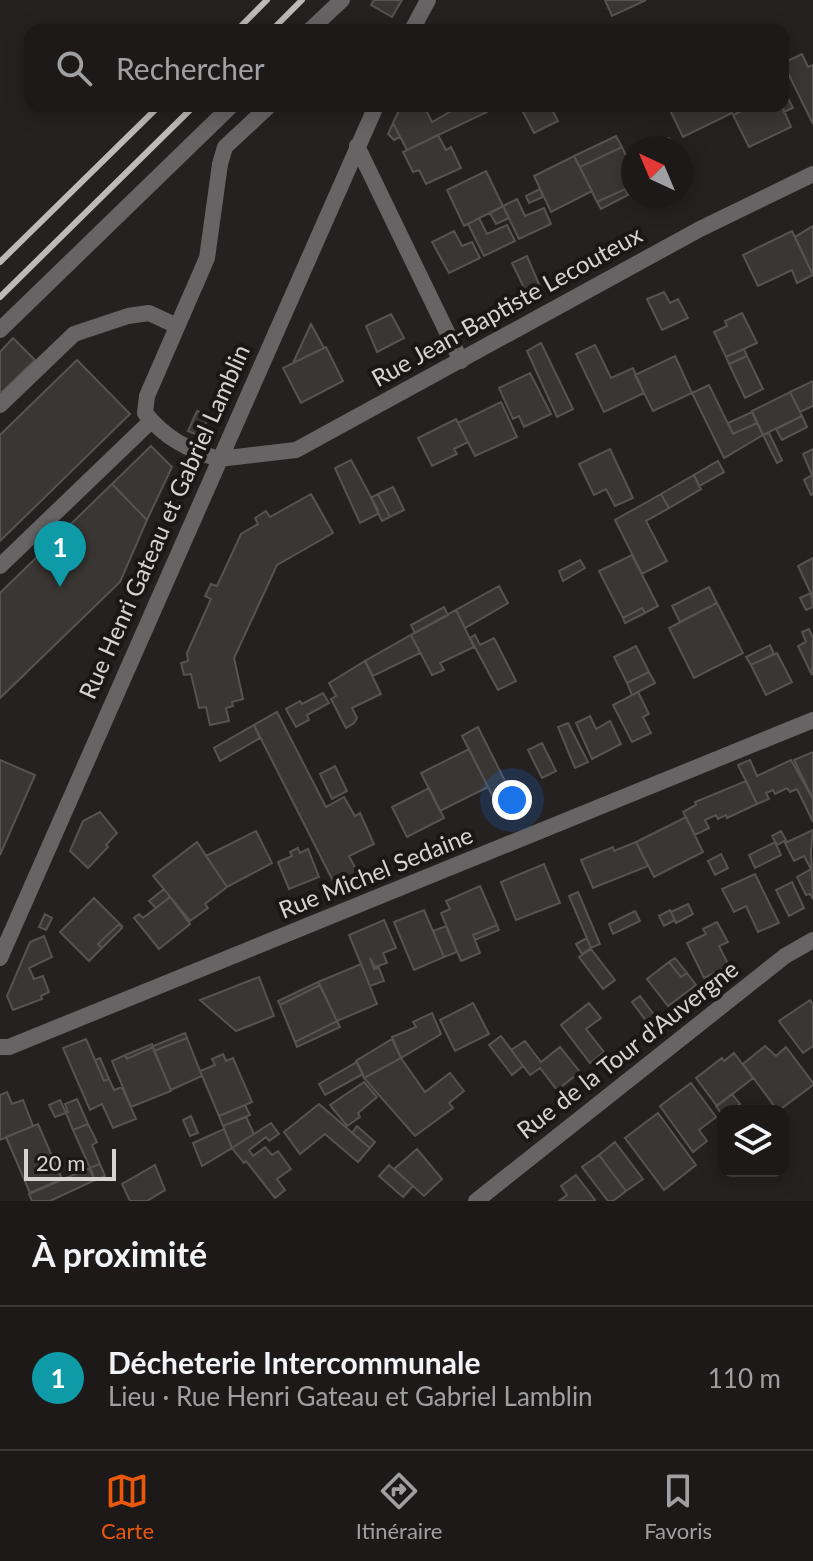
<!DOCTYPE html>
<html lang="fr">
<head>
<meta charset="utf-8">
<style>
	:root { --surface:#1c1918; --page:#292625; --text:#f1f3f6; --muted:#a0a0a2; --line:#3a3837; --accent:#ea580c }
	body { margin:0; font-family:Lato,sans-serif; background:var(--page); color:var(--text) }
	.controls { position:absolute; right:24px; bottom:24px; display:grid; overflow:hidden; border-radius:16px; box-shadow:0 4px 20px #0003 }
	.controls button { width:72px; height:72px; display:grid; place-items:center; padding:0; border:0; border-bottom:2px solid var(--line); background:var(--surface); color:var(--text); font:40px sans-serif }
	.compass { position:absolute; left:621px; top:136px; width:72px; height:72px; border-radius:50%; background:var(--surface); box-shadow:0 4px 20px #0003; rotate:316deg }
	.scale { position:absolute; left:24px; bottom:20px; width:92px; box-sizing:border-box; padding-left:8px; border:4px solid #d6d4d3; border-top:0; font-size:22px; line-height:28px; white-space:nowrap; color:#d6d4d3; -webkit-text-stroke:6px #1b1717; paint-order:stroke }
	.you { position:absolute; left:512px; top:800px; width:28px; height:28px; margin:-20px; border:6px solid #fff; border-radius:50%; background:#1a73e8; box-shadow:0 0 0 12px #1a73e833 }
	.badge { display:grid; place-items:center; width:52px; height:52px; border-radius:50%; background:var(--accent); color:#fff; font-size:26px; font-weight:700 }
	.pin { position:absolute; translate:-50% -66px; filter:drop-shadow(0 2px 4px #0008) }
	.pin::after { content:''; position:absolute; top:42px; width:28px; height:24px; background:inherit; clip-path:polygon(0 0,100% 0,50% 100%) }
	.list { margin:0; padding:0; list-style:none }
	h2 { display:flex; justify-content:space-between; align-items:center; height:104px; margin:0; padding:0 32px; font-size:34px }
	h2 small { font-size:26px; font-weight:400; color:var(--muted) }
	.list li { display:grid; grid-template-columns:52px 1fr auto; gap:24px; align-items:center; box-sizing:border-box; height:144px; padding:0 32px; border-top:2px solid var(--line) }
	.list b { display:block; font-size:30px; white-space:nowrap }
	.list p { margin:0; font-size:26px; white-space:nowrap; color:var(--muted) }
	.list em { font-size:26px; font-style:normal; color:var(--muted) }
	.icon { flex:none; width:44px; height:44px; fill:none; stroke:currentColor; stroke-width:2; stroke-linecap:round; stroke-linejoin:round }
	.map { position:relative; flex:none; width:813px; height:1201px; overflow:hidden }
	.search { position:absolute; background:var(--surface); box-shadow:0 4px 20px #0003; left:24px; right:24px; top:24px; height:88px; display:flex; align-items:center; gap:20px; box-sizing:border-box; padding:0 28px; border-radius:16px; color:var(--muted); font-size:30px }
	.sheet { height:248px; background:var(--surface) }
	nav { display:flex; justify-content:space-around; align-items:center; box-sizing:border-box; height:112px; border-top:2px solid var(--line); background:var(--surface); font-size:22px; color:var(--muted) }
	nav a { display:grid; justify-items:center; gap:4px }
	nav .on { color:var(--accent) }
	.map>svg:first-child { display:block }
	.building { fill:#393633; stroke:#575350; stroke-width:2 }
	.lines { fill:none; stroke-linecap:round; stroke-linejoin:round }
	.service { stroke:#666464; stroke-width:16 }
	.minor { stroke:#666464; stroke-width:16 }
	.rail { stroke:#bdbbba; stroke-width:6 }
	.labels { text-anchor:middle; stroke-width:8; stroke-linejoin:round; paint-order:stroke }
	.street-label { font-size:24px; fill:#d6d4d3; stroke:#1b1717 }
</style>
</head>
<body>
<div class="map">
<svg width="813" height="1201" viewBox="0 0 813 1201">
	<rect width="100%" height="100%" fill="#252120"/>
	<path class="building" d="M374,0H402L392,17L371,5Z
		M605,0H646L612,16Z
		M802,54L808,67L813,65V124L783,63Z
		M787,96L793,108L784,112L782,106L783,98Z
		M401,106H424L432,122L460,106H485L487,112L407,150L393,123Z
		M520,106H550L558,121L534,133Z
		M668,106H729L732,113L683,137Z
		M752,106H782L791,127L749,147L733,115Z
		M393,123L400,137L394,140L388,134Z
		M438,135L446,150L451,147L461,168L426,184L419,170L413,172L403,152Z
		M616,136L622,147L580,167L574,156Z
		M669,138L674,148H647Z
		M622,147L633,170V193L628,195L625,189L597,202L580,167Z
		M574,156L592,191L551,212L534,176Z
		M486,171L503,206L464,226L447,190Z
		M540,189L543,197L529,203L526,196Z
		M625,189L628,195L601,209L597,202Z
		M517,199L525,216L544,208L551,224L519,239L503,206Z
		M503,206L509,218L496,224L490,213Z
		M479,218L487,234L507,225L515,241L484,256L468,224Z
		M813,226V273H812L795,237Z
		M454,231L462,246L472,242L480,258L449,273L432,242Z
		M792,231L813,275L797,283L792,270L758,286L743,255Z
		M527,256L541,289L528,296L512,263Z
		M664,292L670,303L678,299L688,318L662,330L647,299Z
		M742,313L757,343L726,357L714,332L727,326L725,321Z
		M391,314L404,338L377,352L366,326Z
		M311,324L324,348L293,363Z
		M13,338L35,360L0,394V352Z
		M541,343L573,409L557,417L527,351Z
		M595,345L611,378L633,368L644,393L604,412L576,354Z
		M326,347L343,381L301,403L283,368Z
		M744,349L747,356L729,364L726,357Z
		M675,356L692,393L653,411L635,375Z
		M747,356L763,389L745,398L729,364Z
		M77,360L130,414L0,541V435Z
		M530,373L551,414L524,427L519,416L513,419L499,388Z
		M813,381V406L800,412L790,392Z
		M709,385L733,434L757,423L763,435L724,458L692,393Z
		M790,392L802,416L763,435L752,411Z
		M501,402L517,437L475,456L458,423Z
		M197,411L209,416L200,436L188,431Z
		M752,412L757,423L733,434L728,423Z
		M802,416L807,427L782,440L776,429Z
		M456,419L468,442L454,449L457,454L432,466L418,438Z
		M769,433L782,460L777,463L763,435Z
		M151,446L172,467L147,520L112,484Z
		M610,449L633,498L615,506L606,489L594,495L579,464Z
		M813,449V494L811,495L804,480L812,475L803,454Z
		M351,460L378,510V514L360,523L335,468Z
		M718,461L724,472L699,486L694,475Z
		M694,475L701,489L669,508L661,494Z
		M112,484L147,520L120,582L0,698V593Z
		M393,487L404,510L390,517L378,494Z
		M311,494L333,533L277,565L234,658L243,699L232,702L233,706L226,708L229,721L210,725L206,707L199,708L191,674L184,675L181,663L188,661L187,653L211,599L205,596L211,584L217,586L241,534L258,524L255,518L266,511L270,517Z
		M378,494L390,517L382,521L371,498Z
		M661,494L669,508L646,521L667,561L642,574L615,520Z
		M632,555L658,606L645,613L642,608L623,618L599,571Z
		M813,558V598L798,566Z
		M580,560L585,568L563,581L559,571Z
		M499,586L508,603L465,628L456,610Z
		M709,587L717,603L680,622L672,606Z
		M811,593L813,607L806,610L800,598Z
		M717,603L743,653L694,678L669,628Z
		M444,607L448,615L415,633L411,625Z
		M642,608L645,613L625,623L623,618Z
		M456,610L474,647L440,663L444,670L432,675L411,635Z
		M809,629L813,638L812,675L798,646L806,642L802,632Z
		M411,635L420,653L373,676L365,661Z
		M475,635L480,645L494,638L516,681L498,690L470,638Z
		M770,645L774,654L751,665L746,657Z
		M636,646L649,672L627,683L614,657Z
		M777,653L792,682L766,695L751,665Z
		M365,661L381,694L352,708L357,718L354,723L346,728L331,699L336,696L329,683Z
		M649,672L655,683L632,695L627,683Z
		M638,692L649,714L643,717L651,733L632,742L613,705Z
		M323,693L329,703L307,715L309,720L296,727L286,709L300,701L302,704Z
		M277,712L326,807L344,797L355,816L360,813L374,844L349,856L361,879L337,889L254,725Z
		M590,716L596,729L610,721L621,744L592,759L576,723Z
		M568,723L588,762L575,768L558,727Z
		M254,725L260,738L220,761L214,748Z
		M478,727L508,787L492,795L462,736Z
		M542,743L556,771L542,778L528,750Z
		M469,749L488,787L440,811L421,773Z
		M813,752V799L794,760Z
		M0,760L35,775L0,855Z
		M750,760L757,776L791,760L813,799V822L797,789L790,792L787,788L775,794L773,790L766,793L769,799L757,804L738,765Z
		M335,766L347,791L332,799L320,774Z
		M746,781L757,804L727,818L726,815L718,819L716,815L705,820L709,828L695,835L683,812L696,805L695,802Z
		M429,788L444,818L407,837L392,807Z
		M100,812L117,833L106,845L108,847L88,868L70,851L83,821Z
		M686,817L703,852L654,877L636,842Z
		M813,830L811,852L813,899L810,894L806,895L797,877L811,869L804,856L794,861L785,843Z
		M256,831L272,863L227,887L206,856Z
		M781,831L786,840L777,845L772,836Z
		M197,842L227,887L205,904L208,908L190,921L153,876Z
		M636,842L648,866L593,888L581,860L613,847L614,851Z
		M775,842L781,855L755,868L749,855Z
		M298,848L300,853L308,849L319,877L289,889L278,862L292,856L290,852Z
		M721,854L728,868L715,875L708,861Z
		M544,864L560,903L516,920L501,882Z
		M755,874L779,923L758,932L746,906L734,912L722,889Z
		M792,882L804,908L789,916L776,890Z
		M480,886L497,925L473,935L480,953L461,961L441,913L450,909L446,901Z
		M164,889L170,897L156,908L149,901Z
		M578,892L600,944L591,948L569,896Z
		M170,897L190,924L159,949L134,918L139,914L143,918Z
		M94,898L123,927L119,924L98,944L102,948L89,961L60,932Z
		M688,904L693,914L676,923L671,912Z
		M424,910L444,957L414,970L394,922Z
		M670,910L675,920L664,926L659,916Z
		M635,911L640,921L613,934L609,924Z
		M45,914L52,918L46,930L39,927Z
		M384,920L396,948L383,953L387,963L375,967L370,958L374,969L379,968L384,981L370,986L349,935Z
		M717,922L728,942L719,946L729,966L704,978L687,943L706,934L703,929Z
		M119,924L122,928L102,948L98,944Z
		M497,925L499,930L475,940L473,935Z
		M446,926L457,952L444,957L433,931Z
		M44,936L52,957L29,968L34,979L43,976L49,992L41,996L42,999L13,1010L7,996L30,942Z
		M587,938L591,948L582,954L576,944Z
		M591,949L615,980L603,989L579,957Z
		M675,958L687,973L681,977L669,962Z
		M669,962L681,977L687,973L696,985L668,1006L647,979Z
		M361,964L377,1004L337,1021L318,982Z
		M259,977L274,1016L236,1031L200,1000Z
		M318,982L320,985L280,1005L278,1001Z
		M320,985L337,1021L295,1042L280,1005Z
		M640,996L655,1016L647,1022L632,1002Z
		M810,1000L813,1004V1046L803,1053L779,1021Z
		M473,1003L489,1034L455,1051L440,1020Z
		M589,1003L601,1018L586,1029L604,1052L590,1063L561,1025Z
		M432,1013L441,1034L401,1058L392,1037L416,1027L413,1022Z
		M337,1021L340,1027L297,1047L295,1042Z
		M185,1033L187,1038L154,1051L153,1046Z
		M501,1036L523,1066L512,1075L489,1045Z
		M187,1038L202,1076L171,1090L154,1051Z
		M86,1039L104,1081L109,1079L114,1090L122,1087L136,1119L113,1128L102,1104L90,1110L63,1048Z
		M392,1039L401,1058L364,1078L356,1061Z
		M525,1041L541,1062L560,1047L580,1072L557,1090L540,1068L530,1075L511,1050Z
		M152,1044L153,1047L127,1059L125,1055Z
		M765,1046L776,1056L786,1047L813,1083V1085L778,1111L743,1064Z
		M153,1047L171,1091L131,1107L112,1061L125,1055L127,1059Z
		M734,1053L753,1078L717,1106L696,1078L722,1058L724,1061Z
		M223,1054L226,1061L233,1058L252,1102L219,1116L200,1071L215,1065L212,1059Z
		M100,1058L109,1079L104,1081L95,1060Z
		M401,1058L425,1092L450,1073L464,1091L449,1103L453,1108L415,1136L364,1078Z
		M357,1062L363,1074L325,1095L319,1084Z
		M364,1082L377,1097L358,1113L360,1117L347,1126L330,1105Z
		M691,1083L716,1117L699,1130L707,1141L693,1152L660,1106Z
		M7,1092L12,1104L23,1100L33,1126L0,1140V1095Z
		M732,1094L740,1104L731,1111H723V1116L716,1106Z
		M77,1099L88,1124L73,1130L66,1113L68,1112L65,1104Z
		M60,1100L66,1113L55,1117L49,1105Z
		M319,1104L370,1148L358,1162L325,1134L300,1154L284,1132Z
		M245,1105L250,1115L223,1126L219,1116Z
		M658,1113L696,1165L664,1190L625,1138Z
		M191,1116L198,1133L190,1136L183,1120Z
		M246,1117L254,1134L232,1148L223,1126Z
		M271,1123L279,1134L269,1141L266,1137L249,1150L253,1156L265,1147L272,1155L278,1151L291,1169L277,1179L285,1190L275,1198L246,1161L244,1163L232,1148Z
		M38,1124L62,1179L30,1193L6,1137Z
		M88,1124L97,1142L92,1145L100,1164L90,1168L73,1130Z
		M357,1126L375,1142L370,1148L352,1133Z
		M224,1129L232,1148L202,1166L193,1143Z
		M615,1142L643,1179L626,1191L599,1155Z
		M417,1149L442,1179L424,1196L394,1169Z
		M599,1155L626,1191L613,1201H608L582,1167Z
		M100,1164L105,1176L95,1180L90,1168Z
		M155,1165L165,1190L147,1201H130L122,1184Z
		M389,1165L413,1186L403,1197L379,1176Z
		M89,1168L95,1180L50,1201H32L29,1194Z
		M576,1175L595,1200L594,1201H559L567,1195L561,1186Z"/>
	<g class="lines">
		<path class="service" d="M310,30L342,0
			M0,330L231,106
			M0,405L74,334L128,316L149,313L177,326
			M219,459C188,450 165,438 145,413L147,396L207,258L220,164L225,147L269,106
			M0,566L151,421"/>
		<path class="minor" d="M412,30L428,0
			M357,146L461,361
			M219,459L296,450L700,229L813,174
			M0,958L376,106
			M0,1047H9L813,720
			M476,1201L785,956L813,940"/>
		<path class="rail" d="M237,30L267,0
			M272,30L302,0
			M0,262L159,106
			M0,297L194,106"/>
	</g>
	<g class="labels">
		<g class="street-label">
			<text transform="translate(507 307) rotate(-29)" y="8">Rue Jean-Baptiste Lecouteux</text>
			<text transform="translate(165 522) rotate(-66)" y="8">Rue Henri Gateau et Gabriel Lamblin</text>
			<text transform="translate(376 873) rotate(-22)" y="8">Rue Michel Sedaine</text>
			<text transform="translate(628 1050) rotate(-38)" y="8">Rue de la Tour d'Auvergne</text>
		</g>
	</g>
</svg>
<div class="controls">
<button><svg class="icon" aria-label="layers" viewBox="0 0 24 24"><path d="M12 4l9 5-9 5-9-5zM3 14l9 5 9-5"/></svg></button>
</div>
<svg class="compass" viewBox="-18 -18 36 36"><path d="M0-13l5 13h-10z" fill="#e53935"/><path d="M0 13l5-13h-10z" fill="#a0a0a2"/></svg>
<div class="scale">20 m</div>
<div class="you"></div>
<div class="pin badge" style="left:60px;top:587px;background:#0f9aa8">1</div>
<div class="search"><svg class="icon" aria-label="search" viewBox="0 0 24 24"><circle cx="10" cy="10" r="6"/><path d="M15 15l6 6"/></svg>Rechercher</div>
</div>
<section class="sheet">
<h2>À proximité<small></small></h2>
<ul class="list">
<li><span class="badge" style="background:#0f9aa8">1</span><div><b>Décheterie Intercommunale</b><p>Lieu · Rue Henri Gateau et Gabriel Lamblin</p></div><em>110 m</em></li>
</ul>
</section>
<nav>
<a class="on"><svg class="icon" aria-label="map" viewBox="0 0 24 24"><path d="M3 6l6-2 6 2 6-2v14l-6 2-6-2-6 2zM9 4v14M15 6v14"/></svg>Carte</a>
<a><svg class="icon" aria-label="directions" viewBox="0 0 24 24"><path d="M12 3l9 9-9 9-9-9zM9 14v-3h6M13 9l2 2-2 2"/></svg>Itinéraire</a>
<a><svg class="icon" aria-label="saved" viewBox="0 0 24 24"><path d="M7 4h10v16l-5-4-5 4z"/></svg>Favoris</a>
</nav>
</body>
</html>
